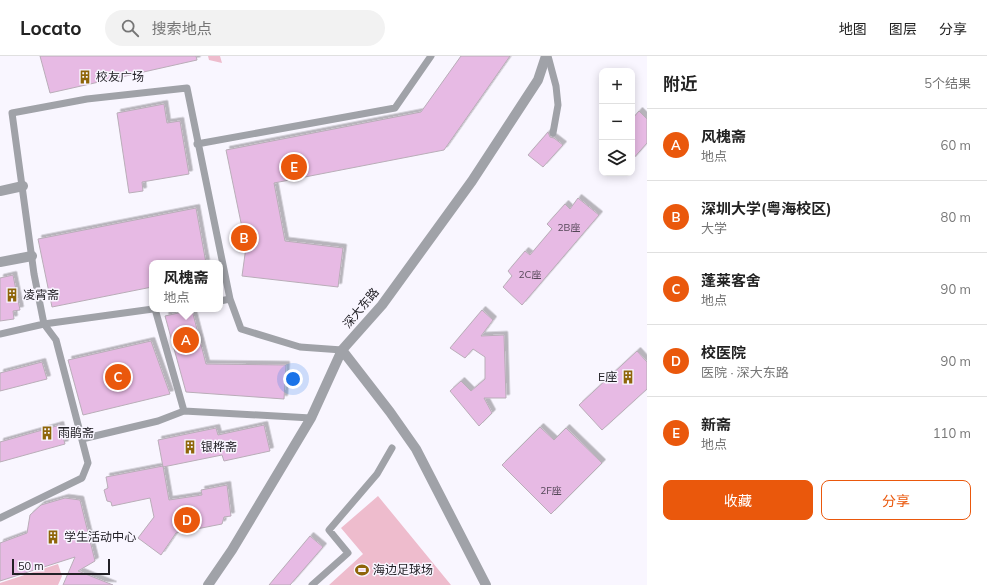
<!DOCTYPE html>
<html lang="zh">
<head>
<meta charset="utf-8">
<style>
	:root { --surface:#fff; --page:#f2f2f2; --text:#222; --muted:#767676; --line:#e0e0e0; --accent:#ea580c }
	body { margin:0; font-family:Mulish,"Noto Sans SC",sans-serif; background:var(--page); color:var(--text) }
	.controls { position:absolute; right:12px; top:12px; display:grid; overflow:hidden; border-radius:8px; box-shadow:0 2px 10px #0003 }
	.controls button { width:36px; height:36px; display:grid; place-items:center; padding:0; border:0; border-bottom:1px solid var(--line); background:var(--surface); color:var(--text); font:20px sans-serif }
	.scale { position:absolute; left:12px; bottom:10px; width:98px; box-sizing:border-box; padding-left:4px; border:2px solid #222026; border-top:0; font-size:11px; line-height:14px; white-space:nowrap; color:#222026; -webkit-text-stroke:3px #f9f6ff; paint-order:stroke }
	.you { position:absolute; left:293px; top:323px; width:14px; height:14px; margin:-10px; border:3px solid #fff; border-radius:50%; background:#1a73e8; box-shadow:0 0 0 6px #1a73e833 }
	.badge { display:grid; place-items:center; width:26px; height:26px; border-radius:50%; background:var(--accent); color:#fff; font-size:13px; font-weight:700 }
	.pin { position:absolute; translate:-50% -50%; border:2px solid #fff; box-shadow:0 1px 4px #0006 }
	.popup { position:absolute; left:149px; top:204px; width:74px; height:52px; box-sizing:border-box; display:grid; place-content:center; border-radius:8px; background:var(--surface); filter:drop-shadow(0 1px 3px #0005); font-size:13px; white-space:nowrap; color:var(--muted) }
	.popup b { font-size:15px; color:var(--text) }
	.popup::after { content:''; position:absolute; left:50%; top:100%; margin-left:-8px; border:8px solid transparent; border-top-color:var(--surface) }
	.list { margin:0; padding:0; list-style:none }
	h2 { display:flex; justify-content:space-between; align-items:center; height:52px; margin:0; padding:0 16px; font-size:17px }
	h2 small { font-size:13px; font-weight:400; color:var(--muted) }
	.list li { display:grid; grid-template-columns:26px 1fr auto; gap:12px; align-items:center; box-sizing:border-box; height:72px; padding:0 16px; border-top:1px solid var(--line) }
	.list b { display:block; font-size:15px; white-space:nowrap }
	.list p { margin:0; font-size:13px; white-space:nowrap; color:var(--muted) }
	.list em { font-size:13px; font-style:normal; color:var(--muted) }
	.actions { display:flex; gap:8px; padding:12px 16px }
	.actions a { flex:1; padding:9px 0; border:1px solid var(--accent); border-radius:8px; text-align:center; font-size:14px; color:var(--accent) }
	.actions .main { background:var(--accent); color:#fff }
	.icon { flex:none; width:22px; height:22px; fill:none; stroke:currentColor; stroke-width:2; stroke-linecap:round; stroke-linejoin:round }
	.map { position:relative; flex:none; width:647px; height:529px; overflow:hidden }
	header { display:flex; align-items:center; gap:24px; box-sizing:border-box; height:56px; padding:0 20px; background:var(--surface); border-bottom:1px solid var(--line) }
	header strong { font-size:19px }
	nav { display:flex; gap:22px; margin-inline-start:auto; font-size:14px }
	.search { width:280px; height:36px; background:var(--page); display:flex; align-items:center; gap:10px; box-sizing:border-box; padding:0 14px; border-radius:22px; color:var(--muted); font-size:15px }
	main { display:flex }
	aside { flex:1; background:var(--surface) }
	.map>svg:first-child { display:block }
	.green { fill:#eebccd }
	.building { fill:#e7bae4; stroke:#b9adb8; filter:url(#shadow) }
	.lines { fill:none; stroke-linecap:round; stroke-linejoin:round }
	.service { stroke:#a0a2a8; stroke-width:7 }
	.minor { stroke:#a0a2a8; stroke-width:10 }
	.labels { text-anchor:middle; stroke-width:3; stroke-linejoin:round; paint-order:stroke }
	.number-label { font-size:10px; fill:#534656 }
	.poi-label { font-size:12px; fill:#222026; stroke:#f9f6ff; text-anchor:start }
	.street-label { font-size:12px; fill:#222026; stroke:#f9f6ff }
</style>
</head>
<body>
<header>
<strong>Locato</strong>
<div class="search"><svg class="icon" aria-label="search" viewBox="0 0 24 24"><circle cx="10" cy="10" r="6"/><path d="M15 15l6 6"/></svg>搜索地点</div>
<nav><a>地图</a><a>图层</a><a>分享</a></nav>
</header>
<main>
<div class="map">
<svg width="647" height="529" viewBox="0 0 647 529">
	<defs>
		<filter id="shadow"><feDropShadow dx="3.5" dy="-3.5" stdDeviation="0" flood-color="#0004"/></filter>
	</defs>
	<rect width="100%" height="100%" fill="#f9f6ff"/>
	<path class="green" d="M208,0H220L222,7L209,4Z
		M378,440L451,529H329L363,498L341,472Z
		M58,508L62,520L58,529H0V527Z"/>
	<path class="building" d="M40,0H196L197,4L50,37Z
		M461,0H510L444,94L274,127L285,185L343,192L338,231L242,220L246,191L226,94L421,56Z
		M164,48L167,67L180,65L189,118L142,126L143,135L129,137L117,57Z
		M639,55L647,63V87L632,104V63Z
		M548,76L550,81L554,82L563,89L543,111L528,99Z
		M578,142L599,159L522,249L503,231L512,220L508,215L525,195L530,199L552,173L547,168L565,148L570,153Z
		M196,152L206,207H152V231L52,251L38,183Z
		M13,219L20,254L13,255L14,263L0,265V222Z
		M192,254L206,308L286,309L284,343L186,336L165,260Z
		M482,254L493,264L481,280L504,279L506,342H484L492,357L479,370L450,335L461,325L471,335L485,323V301L473,293L465,302L450,292Z
		M151,285L170,338L83,359L68,304Z
		M637,295L647,306V333L602,374L579,349Z
		M42,306L47,323L0,335V317Z
		M60,369L65,388L0,406V386Z
		M264,369L270,395L224,405L222,399L163,411L158,384L216,372L218,379Z
		M540,371L554,384L566,372L602,407L551,458L502,409Z
		M163,410L169,444L202,439L201,434L227,429L231,460L224,461L222,468L176,477L161,499L138,482L154,461L150,442L112,450L111,446L107,445L104,434L108,432L106,421Z
		M65,442L80,444L95,505L78,515L113,529H63L75,501L0,525V487L27,477L30,459L41,449Z
		M310,480L323,491L290,529H269Z"/>
	<g class="lines">
		<path class="service" d="M548,0L556,30L558,49L553,77
			M197,88L395,52L431,0
			M220,245L230,243L241,273L300,291L342,294
			M155,253L184,355
			M0,278L44,268L153,253
			M82,383L158,365L184,355L311,362
			M0,462L82,422L88,407L56,284L44,268L34,218L12,57L87,43L187,32L230,243
			M312,529L348,497L329,474L377,418L392,392"/>
		<path class="minor" d="M0,135L23,130
			M0,206L32,200
			M342,294L390,356L416,393L486,529
			M208,529L232,494L311,362L342,294L382,249L472,125L538,24L546,0"/>
	</g>
	<defs>
		<g id="building-bare" transform="scale(1.08)"><path d="M-4-6H4V6H1V3H-1V6H-4ZM-2.5-4.3h1.7v1.8h-1.7ZM.8-4.3h1.7v1.8H.8ZM-2.5-1h1.7V.8h-1.7ZM.8-1h1.7V.8H.8Z" fill="#8e6509" stroke="#f9f6ff" stroke-width="2.5" paint-order="stroke"/></g>
		<g id="stadium-bare" transform="scale(1.08)"><path d="M0-5a6.5 5 0 1 0 0 10a6.5 5 0 1 0 0-10ZM-3.5-1.8h7v3.6h-7Z" fill="#8e6509" stroke="#f9f6ff" stroke-width="2.5" paint-order="stroke"/></g>
	</defs>
	<g fill-rule="evenodd">
		<use href="#building-bare" x="85" y="21"/>
		<use href="#building-bare" x="12" y="239"/>
		<use href="#building-bare" x="628" y="321"/>
		<use href="#building-bare" x="47" y="377"/>
		<use href="#building-bare" x="190" y="391"/>
		<use href="#building-bare" x="53" y="481"/>
		<use href="#stadium-bare" x="362" y="514"/>
	</g>
	<g class="labels">
		<g class="number-label">
			<text x="569" y="175">2B座</text>
			<text x="530" y="222">2C座</text>
			<text x="551" y="438">2F座</text>
		</g>
		<g class="poi-label">
			<text x="96" y="25">校友广场</text>
			<text x="23" y="243">凌霄斋</text>
			<text x="617" y="325" text-anchor="end">E座</text>
			<text x="58" y="381">雨鹃斋</text>
			<text x="201" y="395">银桦斋</text>
			<text x="64" y="485">学生活动中心</text>
			<text x="373" y="518">海边足球场</text>
		</g>
		<g class="street-label">
			<text transform="translate(361 252) rotate(-50)" y="4">深大东路</text>
		</g>
	</g>
</svg>
<div class="controls">
<button>+</button>
<button>−</button>
<button><svg class="icon" aria-label="layers" viewBox="0 0 24 24"><path d="M12 4l9 5-9 5-9-5zM3 14l9 5 9-5"/></svg></button>
</div>
<div class="scale">50 m</div>
<div class="you"></div>
<div class="pin badge" style="left:186px;top:284px">A</div>
<div class="popup"><b>风槐斋</b>地点</div>
<div class="pin badge" style="left:244px;top:182px">B</div>
<div class="pin badge" style="left:118px;top:321px">C</div>
<div class="pin badge" style="left:187px;top:464px">D</div>
<div class="pin badge" style="left:294px;top:111px">E</div>
</div>
<aside>
<h2>附近<small>5个结果</small></h2>
<ul class="list">
<li><span class="badge">A</span><div><b>风槐斋</b><p>地点</p></div><em>60 m</em></li>
<li><span class="badge">B</span><div><b>深圳大学(粤海校区)</b><p>大学</p></div><em>80 m</em></li>
<li><span class="badge">C</span><div><b>蓬莱客舍</b><p>地点</p></div><em>90 m</em></li>
<li><span class="badge">D</span><div><b>校医院</b><p>医院 · 深大东路</p></div><em>90 m</em></li>
<li><span class="badge">E</span><div><b>新斋</b><p>地点</p></div><em>110 m</em></li>
</ul>
<div class="actions"><a class="main">收藏</a><a>分享</a></div>
</aside>
</main>
</body>
</html>
